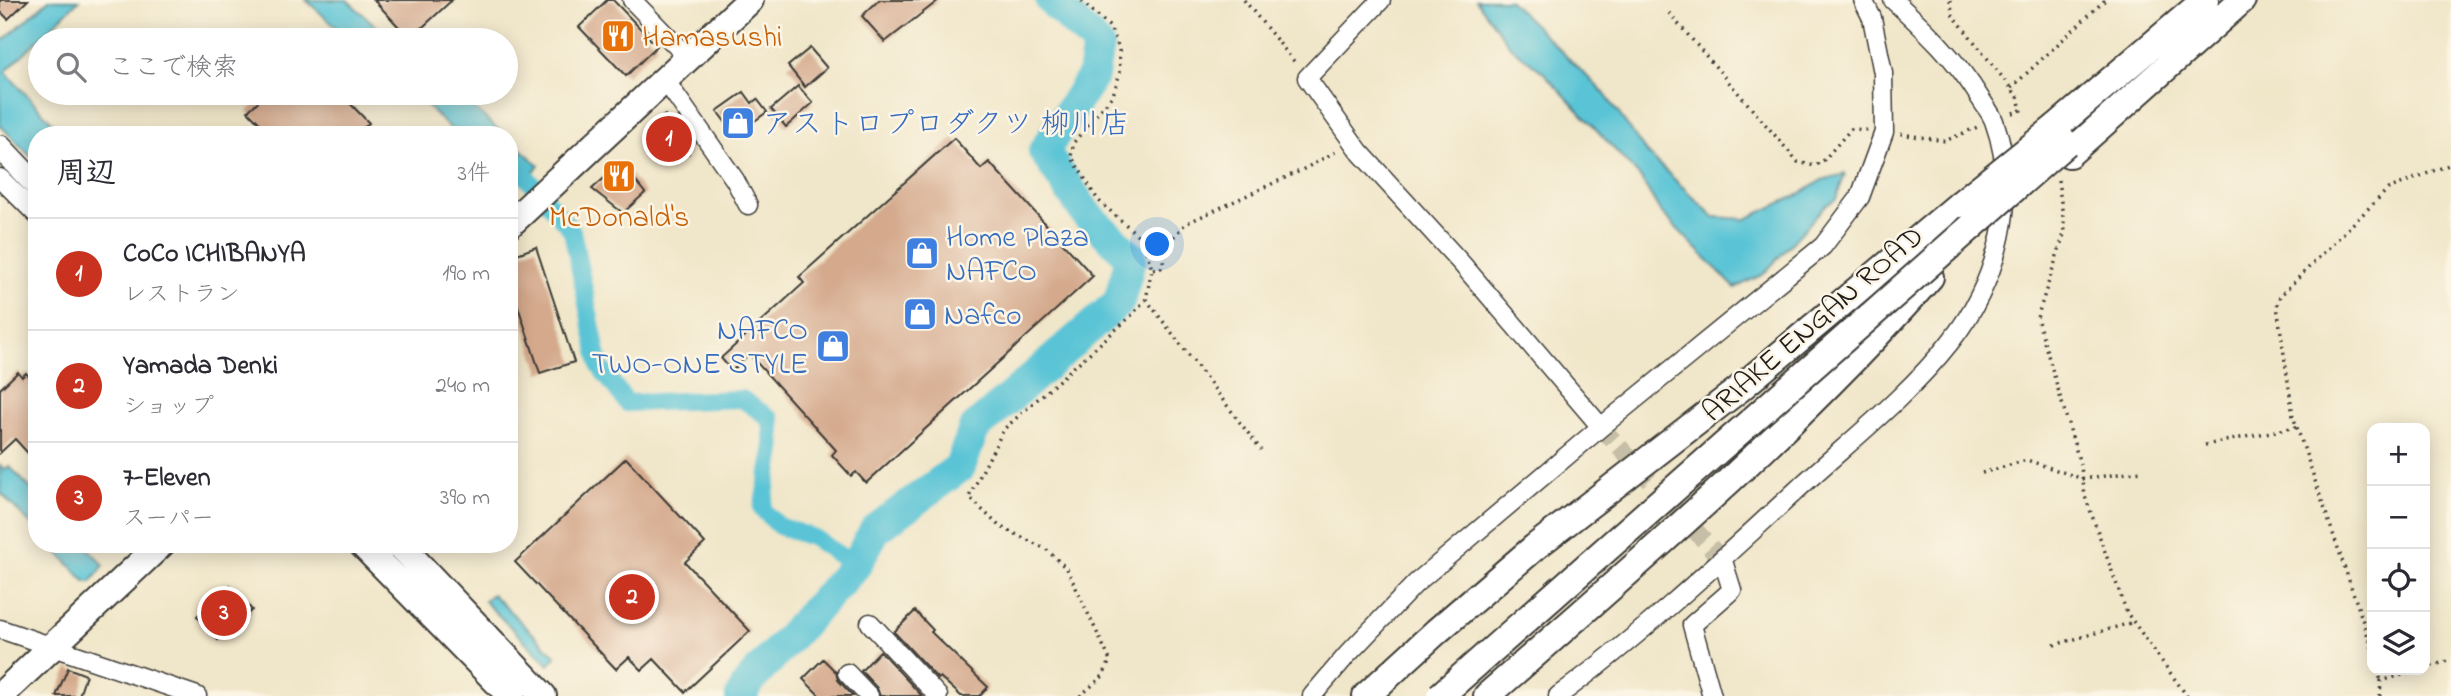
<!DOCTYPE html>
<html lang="ja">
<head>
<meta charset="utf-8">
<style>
	:root { --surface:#fff; --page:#f7f7f7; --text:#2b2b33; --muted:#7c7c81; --line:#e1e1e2; --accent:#c8321e }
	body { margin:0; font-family:"Indie Flower","Klee One",sans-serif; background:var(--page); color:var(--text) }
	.controls { position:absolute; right:21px; bottom:21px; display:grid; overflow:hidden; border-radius:14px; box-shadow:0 4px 18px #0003 }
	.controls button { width:63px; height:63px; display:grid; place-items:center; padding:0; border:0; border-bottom:2px solid var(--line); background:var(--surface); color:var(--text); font:35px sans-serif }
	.you { position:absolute; left:1158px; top:245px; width:24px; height:24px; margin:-18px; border:5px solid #fff; border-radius:50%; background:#1a73e8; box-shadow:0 0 0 10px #1a73e833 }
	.badge { display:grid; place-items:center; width:46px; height:46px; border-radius:50%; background:var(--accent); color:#fff; font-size:23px; font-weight:700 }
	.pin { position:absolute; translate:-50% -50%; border:4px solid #fff; box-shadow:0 2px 7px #0006 }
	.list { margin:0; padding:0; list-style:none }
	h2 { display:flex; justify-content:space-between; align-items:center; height:91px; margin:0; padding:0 28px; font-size:30px }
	h2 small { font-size:23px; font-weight:400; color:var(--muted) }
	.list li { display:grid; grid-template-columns:46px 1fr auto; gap:21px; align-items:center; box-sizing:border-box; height:112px; padding:0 28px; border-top:2px solid var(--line) }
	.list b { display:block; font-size:26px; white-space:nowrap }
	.list p { margin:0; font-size:23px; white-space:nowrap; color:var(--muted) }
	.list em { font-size:23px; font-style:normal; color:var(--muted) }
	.icon { flex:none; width:38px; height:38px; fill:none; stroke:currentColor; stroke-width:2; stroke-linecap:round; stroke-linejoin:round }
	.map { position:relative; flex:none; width:2451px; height:696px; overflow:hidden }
	.search { position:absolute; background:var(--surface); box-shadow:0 4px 18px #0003; left:28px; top:28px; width:490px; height:77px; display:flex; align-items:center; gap:18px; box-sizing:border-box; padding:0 24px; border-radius:38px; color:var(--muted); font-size:26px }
	.panel { position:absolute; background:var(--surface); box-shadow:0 4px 18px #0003; left:28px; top:126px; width:490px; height:427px; border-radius:28px }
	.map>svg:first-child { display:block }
	.water { fill:#5ac4d6; stroke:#3b7079; stroke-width:2 }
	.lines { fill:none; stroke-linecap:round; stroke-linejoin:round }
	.canal { stroke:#5ac4d6; stroke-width:18 }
	.river { stroke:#5ac4d6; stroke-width:32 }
	.building { fill:#d4a98c }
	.minor-tunnel { stroke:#c6bea6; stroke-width:18; stroke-dasharray:18 9; stroke-linecap:butt }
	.minor-casing { stroke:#3c3a36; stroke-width:21 }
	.major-casing { stroke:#3c3a36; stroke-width:26 }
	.highway-casing { stroke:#3c3a36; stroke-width:30 }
	.path { stroke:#3c3a36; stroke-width:3.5; stroke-dasharray:2 5; stroke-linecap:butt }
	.minor { stroke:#fff; stroke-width:18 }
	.major { stroke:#fff; stroke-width:23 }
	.highway { stroke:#fff; stroke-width:26 }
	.highway-bridge-casing { stroke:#3c3a36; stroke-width:30; stroke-linecap:butt }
	.highway-bridge { stroke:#fff; stroke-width:26 }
	.labels { text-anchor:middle; stroke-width:5; stroke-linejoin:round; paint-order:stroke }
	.food-label { font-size:30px; fill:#c56008; stroke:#fcf5e5; text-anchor:start }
	.shop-label { font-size:30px; fill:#366cbe; stroke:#fcf5e5; text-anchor:start }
	.street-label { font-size:30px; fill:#1c1c1c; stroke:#fcf5e5 }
</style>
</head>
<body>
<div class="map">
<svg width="2451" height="696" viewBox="0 0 2451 696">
	<rect width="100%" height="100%" fill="#fcf5e5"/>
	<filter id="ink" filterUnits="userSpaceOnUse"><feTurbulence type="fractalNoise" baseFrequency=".0143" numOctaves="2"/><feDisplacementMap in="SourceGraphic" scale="14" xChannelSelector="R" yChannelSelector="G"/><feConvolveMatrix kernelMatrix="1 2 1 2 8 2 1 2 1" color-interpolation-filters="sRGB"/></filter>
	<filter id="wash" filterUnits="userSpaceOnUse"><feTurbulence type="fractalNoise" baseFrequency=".00686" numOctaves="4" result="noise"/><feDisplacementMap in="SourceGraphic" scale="28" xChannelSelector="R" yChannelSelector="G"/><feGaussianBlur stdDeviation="1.57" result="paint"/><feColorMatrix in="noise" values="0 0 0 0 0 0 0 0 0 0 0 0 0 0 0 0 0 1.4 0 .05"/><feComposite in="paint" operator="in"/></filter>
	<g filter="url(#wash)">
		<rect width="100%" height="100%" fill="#f0e6c9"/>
		<path class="water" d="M49,0H79L5,72L64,135H37V163L0,125V43Z
			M306,0H347L384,33L397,40H350Z
			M1476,0H1509L1604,93L1647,153L1714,217L1746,219L1800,194L1822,180L1845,174L1836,199L1825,206L1764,274L1735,288L1660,211L1640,177L1544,73L1510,46Z
			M415,93H457L504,135H459L443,122Z
			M509,139L539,165L523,184L509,173Z
			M0,465L5,470L9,466L37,495V531L0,492Z
			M50,544H84L104,565L91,582H86Z
			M492,594L556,656L549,665L484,601Z"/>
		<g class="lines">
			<path class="canal" d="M509,156L572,231L600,367L627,403L742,399L771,419L773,451L762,509L779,526L814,538L855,566"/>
			<path class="river" d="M741,696L749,682L855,566L875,530L960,467L974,429L1119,302L1131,257L1087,215L1044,151L1093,75L1098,45L1051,0"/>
		</g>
		<g id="blocks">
			<path class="building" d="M0,0H28L8,19L0,11Z
				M374,0H452L410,39Z
				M607,0H613L657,46L626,76L579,27Z
				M879,0H939L885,42L862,16Z
				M810,48L827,68L805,87L788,66Z
				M798,86L813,103L786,127L771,109Z
				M744,92L752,103L757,99L767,112L735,135L717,111Z
				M267,93H340L369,123L356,135H271L248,111Z
				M665,115L689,153L675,163L650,124Z
				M954,138L981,169L989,162L1093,276L866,483L856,472L851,476L832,455L836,450L749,354L732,371L721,358L804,283L799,277Z
				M621,163L645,193L623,213L592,189Z
				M536,247L574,362L540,373L509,279V257Z
				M18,372L22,377L26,373L37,385V463L15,439L0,453V389Z
				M626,458L705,543L685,562L750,631L685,692L654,659L642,670L629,657L616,669L515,562Z
				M230,586L252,610L218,640L197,616Z
				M915,611L933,630L931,632L988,687L980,696H961L940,677L938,679L894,632Z
				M880,651L922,696H880L877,688L861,671Z
				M823,659L836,672L838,680L853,696H820L803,679Z
				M68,668L86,675L79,696H56Z"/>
		</g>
	</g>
	<g filter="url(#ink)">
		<use href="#blocks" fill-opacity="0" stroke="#3c3a36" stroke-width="2"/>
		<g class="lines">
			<path class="minor-tunnel" d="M1601,427L1723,561"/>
			<g class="minor-casing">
				<path id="minor" d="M632,0L688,58
					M1381,0L1307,78L1359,151L1462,264L1601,427
					M665,80L735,180L748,205
					M0,178L37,215
					M870,623L938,696
					M0,629L197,696
					M847,673L869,696
					M1312,696L1347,655L1416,583L1601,427L1823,246L1860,197L1884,132L1883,73L1872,18L1863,0
					M1558,696C1644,633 1721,560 1799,488C1850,441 1908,396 1951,341C1998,281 2021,195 1994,121C1991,113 1985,106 1980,98C1957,60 1926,30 1893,0
					M1712,696L1692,625L1732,590L1723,561"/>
			</g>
			<g class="major-casing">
				<path id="major" d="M0,147L37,186"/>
			</g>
			<g class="highway-casing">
				<path id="highway" d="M2056,127L2205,0
					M2069,154L2242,0
					M509,225L750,0
					M362,544L511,696
					M399,544L543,696
					M0,696L161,544
					M1366,696L1437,631L1535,547L1738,390L1960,204
					M1487,696C1640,562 1795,430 1930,277"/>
			</g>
			<path class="path" d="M1244,0L1297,65
				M1950,0L1953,15L2018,97L2021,110L2010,114
				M1669,13L1798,162L1815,166L1824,160L1851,129L1869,130
				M2011,88L2105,0
				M1901,134L1945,141L1980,126
				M2058,180L2065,231L2037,318L2081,467L2085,496L2127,613L2187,696
				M1153,269L1161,268L1170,241L1185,224L1302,170L1339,150
				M1146,299L1261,450
				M2205,445L2296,427
				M1982,473L2027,460L2083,479L2141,471
				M2054,645L2134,622
				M2372,648L2293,416L2277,306L2280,296L2388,189L2451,164
				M2425,668L2451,660
				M2378,670L2381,681
				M1080,696L1103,676L1110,660L1067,569L1046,549L999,526L969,497L1004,429L1130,317L1146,299L1152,269L1142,239L1098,200L1071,156L1074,142L1113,95L1120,73L1119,48L1110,27L1080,0
				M2380,696L2381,681L2419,670"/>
			<use href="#minor" class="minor"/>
			<use href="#major" class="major"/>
			<use href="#highway" class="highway"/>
			<g class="highway-bridge-casing">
				<path id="highway-bridge" d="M1960,204L2056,127
					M1440,696L2066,143"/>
			</g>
			<use href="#highway-bridge" class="highway-bridge"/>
		</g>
	</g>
	<defs>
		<g id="restaurant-square" transform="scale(1.75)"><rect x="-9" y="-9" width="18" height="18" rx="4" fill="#e8710a" stroke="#fcf5e5"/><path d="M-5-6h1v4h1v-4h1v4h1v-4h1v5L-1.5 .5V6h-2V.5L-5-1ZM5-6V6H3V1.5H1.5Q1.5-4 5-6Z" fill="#fff"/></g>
		<g id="shop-square" transform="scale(1.75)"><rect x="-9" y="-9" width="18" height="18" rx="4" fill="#3f7fe0" stroke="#fcf5e5"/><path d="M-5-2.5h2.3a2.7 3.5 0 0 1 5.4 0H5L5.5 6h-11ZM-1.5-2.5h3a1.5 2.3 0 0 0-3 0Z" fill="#fff"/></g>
	</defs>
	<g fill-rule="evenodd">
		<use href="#restaurant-square" x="618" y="36"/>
		<use href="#shop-square" x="738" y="123"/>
		<use href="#restaurant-square" x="619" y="176"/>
		<use href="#shop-square" x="922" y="253"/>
		<use href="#shop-square" x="920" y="314"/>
		<use href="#shop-square" x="833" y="346"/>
	</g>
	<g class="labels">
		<g class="food-label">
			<text x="642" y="46">Hamasushi</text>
			<text x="619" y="226" text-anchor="middle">McDonald's</text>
		</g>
		<g class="shop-label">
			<text x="762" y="133">アストロプロダクツ 柳川店</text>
			<text x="946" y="246">Home Plaza<tspan x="946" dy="34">NAFCO</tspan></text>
			<text x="944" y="324">Nafco</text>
			<text x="808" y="339" text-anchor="end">NAFCO<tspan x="808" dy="34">TWO-ONE STYLE</tspan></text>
		</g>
		<g class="street-label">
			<text transform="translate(1812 323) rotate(-41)" y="10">ARIAKE ENGAN ROAD</text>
		</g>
	</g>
</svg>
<div class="controls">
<button>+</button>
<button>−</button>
<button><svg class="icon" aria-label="locate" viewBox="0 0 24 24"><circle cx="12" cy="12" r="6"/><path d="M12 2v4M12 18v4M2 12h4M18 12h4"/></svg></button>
<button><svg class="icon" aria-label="layers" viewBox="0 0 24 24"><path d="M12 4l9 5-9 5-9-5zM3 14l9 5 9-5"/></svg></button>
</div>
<div class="you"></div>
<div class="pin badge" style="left:669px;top:139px">1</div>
<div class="pin badge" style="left:632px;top:597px">2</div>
<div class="pin badge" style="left:224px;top:613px">3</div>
<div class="search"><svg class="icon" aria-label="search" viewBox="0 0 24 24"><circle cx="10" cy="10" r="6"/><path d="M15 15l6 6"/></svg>ここで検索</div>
<section class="panel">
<h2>周辺<small>3件</small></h2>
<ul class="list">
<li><span class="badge">1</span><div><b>CoCo ICHIBANYA</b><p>レストラン</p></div><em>190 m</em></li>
<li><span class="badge">2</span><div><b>Yamada Denki</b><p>ショップ</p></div><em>240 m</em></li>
<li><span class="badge">3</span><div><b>7-Eleven</b><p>スーパー</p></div><em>390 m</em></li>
</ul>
</section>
</div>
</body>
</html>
